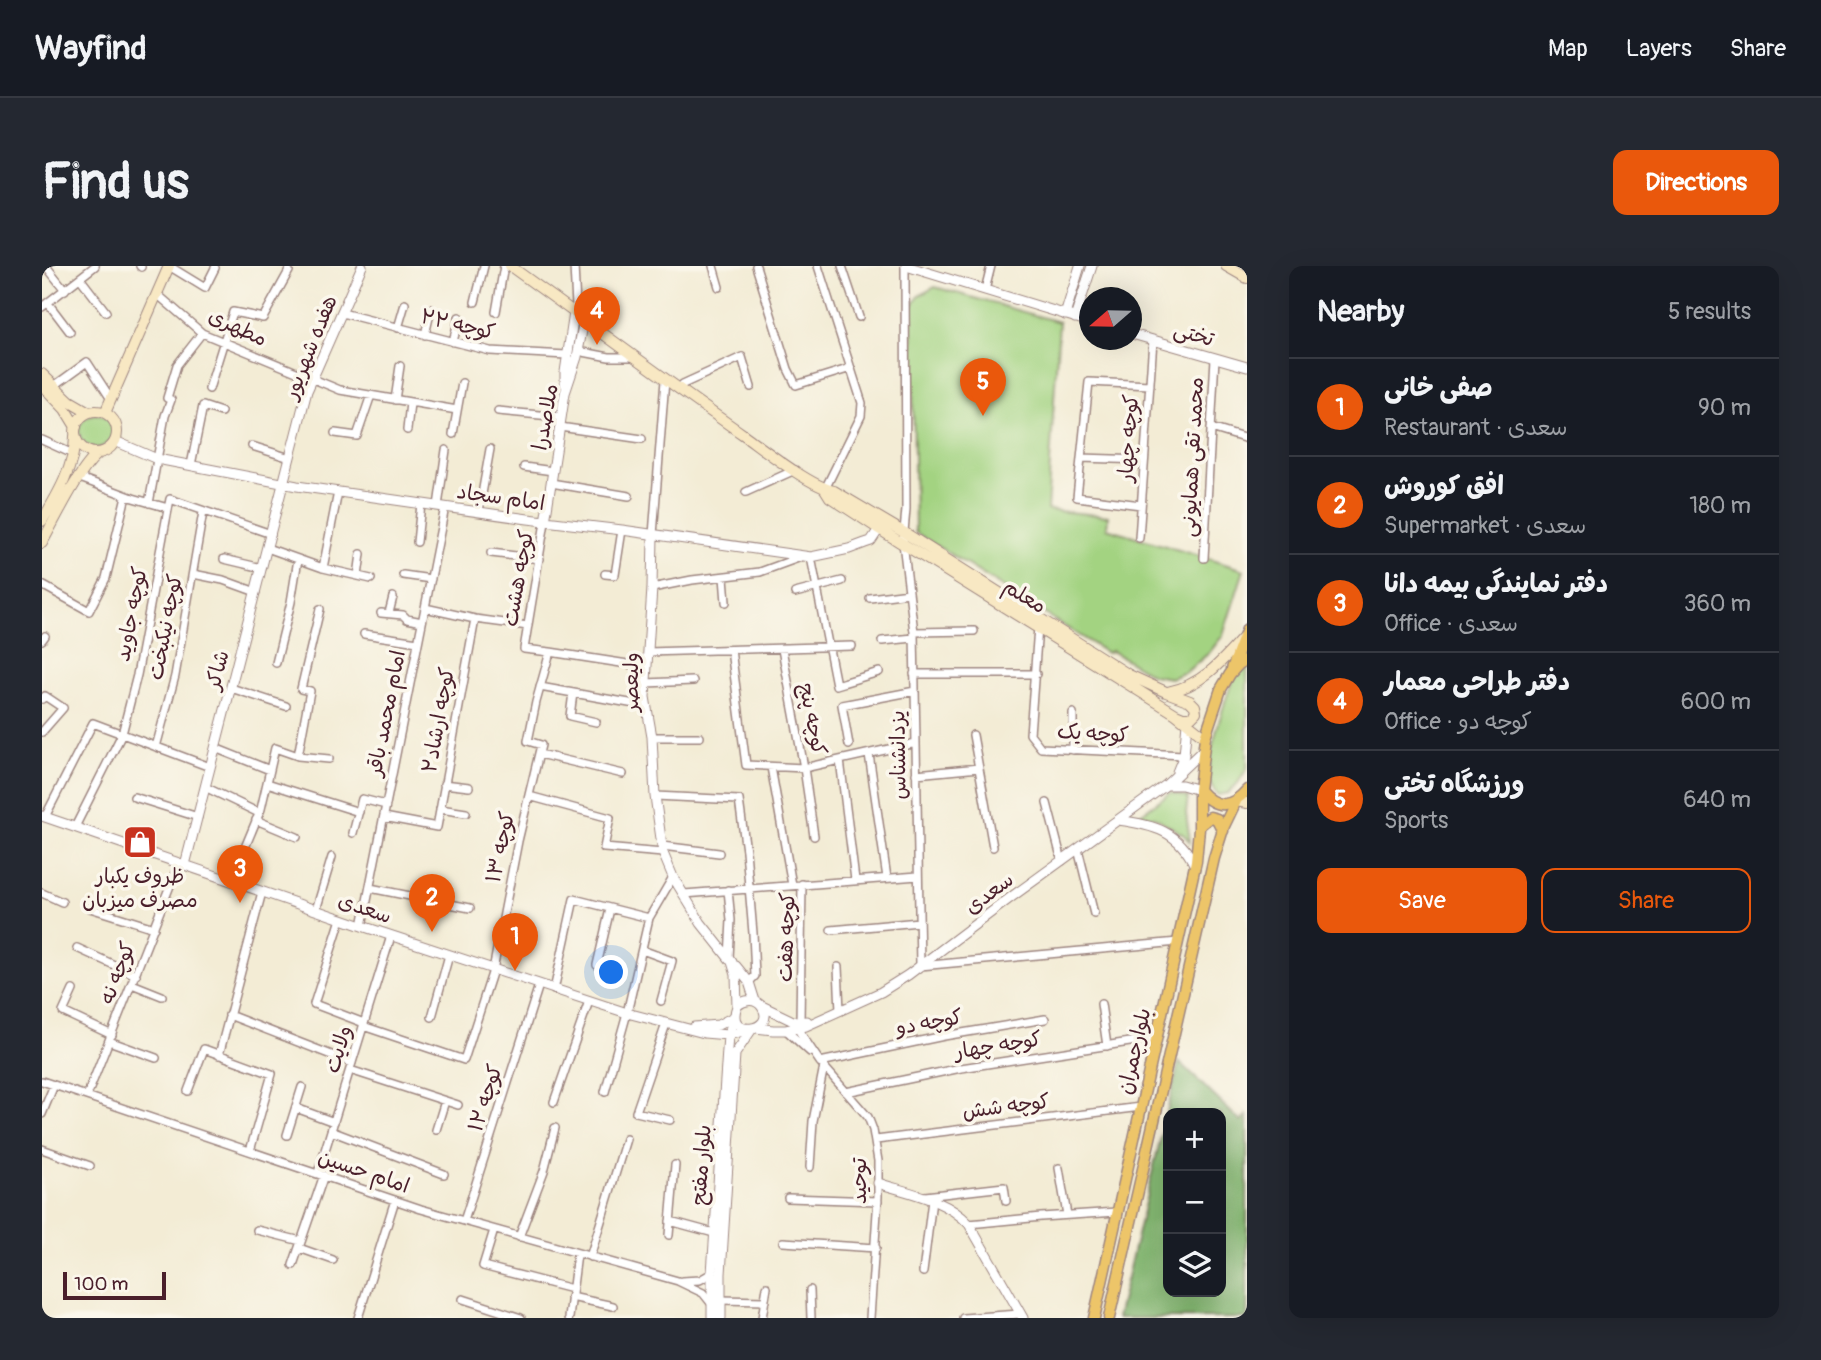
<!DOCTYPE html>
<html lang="en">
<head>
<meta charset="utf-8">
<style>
	:root { --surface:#171b24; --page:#242831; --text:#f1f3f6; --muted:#9ea1a6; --line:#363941; --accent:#ea580c }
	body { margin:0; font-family:Pangolin,"Playpen Sans Arabic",sans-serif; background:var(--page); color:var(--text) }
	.controls { position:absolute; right:21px; bottom:21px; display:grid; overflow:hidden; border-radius:14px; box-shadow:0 7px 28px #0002 }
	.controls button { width:63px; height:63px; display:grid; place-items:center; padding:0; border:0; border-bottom:2px solid var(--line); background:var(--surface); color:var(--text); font:35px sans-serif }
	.compass { position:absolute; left:1037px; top:21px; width:63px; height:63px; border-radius:50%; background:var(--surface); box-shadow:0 7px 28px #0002; rotate:250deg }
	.scale { position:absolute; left:21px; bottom:18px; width:103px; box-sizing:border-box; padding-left:7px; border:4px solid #4a1f2b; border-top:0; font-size:19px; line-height:24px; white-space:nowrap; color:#4a1f2b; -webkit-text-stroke:5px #fbf7ec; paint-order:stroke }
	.you { position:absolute; left:570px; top:707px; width:24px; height:24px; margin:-18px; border:5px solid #fff; border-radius:50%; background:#1a73e8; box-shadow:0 0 0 10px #1a73e833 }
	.badge { display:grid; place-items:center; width:46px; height:46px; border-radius:50%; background:var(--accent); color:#fff; font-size:23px; font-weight:700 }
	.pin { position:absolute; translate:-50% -58px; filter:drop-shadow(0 2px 4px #0008) }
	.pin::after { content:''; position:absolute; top:37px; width:24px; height:21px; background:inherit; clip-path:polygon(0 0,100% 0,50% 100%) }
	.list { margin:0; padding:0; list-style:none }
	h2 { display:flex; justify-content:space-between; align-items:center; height:91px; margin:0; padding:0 28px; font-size:30px }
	h2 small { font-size:23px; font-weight:400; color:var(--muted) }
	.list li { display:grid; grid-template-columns:46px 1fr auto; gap:21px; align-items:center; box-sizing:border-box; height:98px; padding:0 28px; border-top:2px solid var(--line) }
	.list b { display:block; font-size:26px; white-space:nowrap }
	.list p { margin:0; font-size:23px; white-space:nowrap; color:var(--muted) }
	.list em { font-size:23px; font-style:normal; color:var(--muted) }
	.actions { display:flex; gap:14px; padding:21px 28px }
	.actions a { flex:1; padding:16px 0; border:2px solid var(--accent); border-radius:14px; text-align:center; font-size:24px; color:var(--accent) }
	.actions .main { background:var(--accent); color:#fff }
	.icon { flex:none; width:38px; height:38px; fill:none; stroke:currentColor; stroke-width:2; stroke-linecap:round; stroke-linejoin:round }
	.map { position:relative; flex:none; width:1205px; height:1052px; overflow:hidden; border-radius:14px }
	header { display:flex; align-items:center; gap:42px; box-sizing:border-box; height:98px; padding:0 35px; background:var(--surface); border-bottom:2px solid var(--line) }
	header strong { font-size:33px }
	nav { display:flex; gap:38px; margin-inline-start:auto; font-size:24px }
	.intro { display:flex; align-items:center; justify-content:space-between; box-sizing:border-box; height:168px; padding:0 42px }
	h1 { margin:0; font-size:49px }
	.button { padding:18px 32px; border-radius:14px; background:var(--accent); color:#fff; font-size:24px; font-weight:700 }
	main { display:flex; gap:42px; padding:0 42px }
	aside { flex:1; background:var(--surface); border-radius:14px; box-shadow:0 7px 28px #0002 }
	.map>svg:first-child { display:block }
	.green { fill:#a3d381; stroke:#767956; stroke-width:2 }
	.forest { fill:#82b56f; stroke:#666a4d; stroke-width:2; fill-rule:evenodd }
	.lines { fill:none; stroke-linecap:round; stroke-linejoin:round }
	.minor-casing { stroke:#9e8680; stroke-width:10 }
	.tertiary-casing { stroke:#9e8680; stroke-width:11 }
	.secondary-casing { stroke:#9e8680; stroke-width:12 }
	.primary-casing { stroke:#9e8680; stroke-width:13 }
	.minor { stroke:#fff; stroke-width:7 }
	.tertiary { stroke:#fff; stroke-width:9 }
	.secondary { stroke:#f8e8c3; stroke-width:10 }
	.primary { stroke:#edc569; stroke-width:10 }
	.labels { text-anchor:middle; stroke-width:7; stroke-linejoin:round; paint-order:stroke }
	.street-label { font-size:21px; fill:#4a1f2b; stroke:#fbf7ec }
	.poi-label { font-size:21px; fill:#4a1f2b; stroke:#fbf7ec }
</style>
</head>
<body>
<header>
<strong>Wayfind</strong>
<nav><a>Map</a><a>Layers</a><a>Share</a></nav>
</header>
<div class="intro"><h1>Find us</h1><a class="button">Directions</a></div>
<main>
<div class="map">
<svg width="1205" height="1052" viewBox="0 0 1205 1052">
	<rect width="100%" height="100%" fill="#fbf7ec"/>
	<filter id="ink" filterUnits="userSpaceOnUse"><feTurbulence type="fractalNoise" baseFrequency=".0143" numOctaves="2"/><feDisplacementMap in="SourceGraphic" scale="14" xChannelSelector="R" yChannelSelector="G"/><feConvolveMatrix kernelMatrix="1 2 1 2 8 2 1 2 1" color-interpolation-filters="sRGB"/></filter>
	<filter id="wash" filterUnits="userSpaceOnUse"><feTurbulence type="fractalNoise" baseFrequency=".00686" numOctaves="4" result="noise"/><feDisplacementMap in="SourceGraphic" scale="28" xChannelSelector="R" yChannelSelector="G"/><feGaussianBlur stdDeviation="1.57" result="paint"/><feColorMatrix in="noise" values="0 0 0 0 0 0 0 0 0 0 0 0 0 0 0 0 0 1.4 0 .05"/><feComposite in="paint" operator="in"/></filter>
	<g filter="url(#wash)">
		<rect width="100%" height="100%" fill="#f3ecd5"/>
		<path class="green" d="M893,21L1017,56L1005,244L1066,250L1065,262L1202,304L1181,369L1167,387L1144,406L1128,412L1111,409L1069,385L1065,387L873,266L870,40L878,29Z
			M37 165a17 17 0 1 1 34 0a17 17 0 1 1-34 0Z
			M1205,399V502L1196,517L1186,527L1176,529C1168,522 1167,514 1167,504C1167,487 1186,419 1196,405C1198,403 1203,400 1205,399Z
			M1129,526L1146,531L1144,547L1148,576L1142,569L1113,551L1097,549Z"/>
		<path class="forest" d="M1137,796L1199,856L1205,849V1052H1075ZM1126,847H1179V1026H1126Z"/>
	</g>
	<g filter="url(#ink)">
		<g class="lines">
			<g class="minor-casing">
				<path id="minor" d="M4,0L23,24
					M98,0L99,1
					M127,0L163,22L173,2
					M532,0L534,40L532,47
					M671,0L677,21
					M714,0L746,103L754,119L809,102
					M776,0L820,137L819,150L783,223
					M800,0L817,51
					M863,0L864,243L861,277L872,366L878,700L1136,676
					M38,12L64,46
					M943,24L949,0
					M115,28L160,67L298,124L415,144
					M433,36L442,0
					M6,37L28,66
					M0,41L53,0
					M454,46L462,0
					M300,47L448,85L525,89
					M356,62L363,38
					M383,69L389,43
					M411,76L417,51
					M536,85L567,91H591
					M12,120L45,96L69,133
					M167,123L191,46L221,52L247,5
					M636,123L641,118L700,91L709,121
					M353,134L358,100
					M456,145L519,151
					M518,161L600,173
					M1169,162L1205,173
					M365,164L368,137
					M293,167L315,170L329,129
					M411,168L420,117
					M0,174L31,188
					M210,180L248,192
					M1039,192L1102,194
					M149,199L161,140L179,146
					M482,201L511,205
					M38,212L91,232L126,242
					M509,217L587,230
					M704,226L753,204
					M107,237L123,150L129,134L125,132L135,99L160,67
					M1099,239L1035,231L1047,116L1108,119
					M396,240L404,184
					M437,245L448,183
					M611,269L623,114
					M1097,272L1111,74
					M375,276L379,238
					M225,282L281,302L329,313
					M449,287L498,293
					M769,291L794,419L837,406
					M1162,292L1173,92
					M182,293L220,302
					M281,302L296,226
					M151,308L181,314L214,326
					M563,308L573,309L580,264
					M361,309L389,313
					M316,310L319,288
					M682,311L684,336
					M0,319L47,345L64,312L84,230
					M610,322L650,314L718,306L759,291
					M753,327L800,315
					M828,332L867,327
					M383,342L433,353L486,360
					M339,347L361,349L365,353L380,356
					M347,347L351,331
					M996,361L988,468L999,482L1142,489
					M872,366L932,365
					M322,368L376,376
					M0,374L3,370
					M840,375L872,372
					M740,383L762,502L874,477
					M689,384L704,499L762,502L772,570
					M508,386L605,401
					M606,386L810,380
					M234,397L249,336L256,293
					M872,408H994
					M604,417L651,415
					M498,421L604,440
					M189,422L244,440
					M531,427L528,450L554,456
					M0,433L3,430L21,442L0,466
					M931,469L951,581
					M610,471H658
					M807,479L800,439L873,425
					M114,481L133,410L161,246
					M173,482L228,504
					M1031,484V447
					M497,488L581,508
					M827,488L845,612
					M256,490L268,425L259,423L278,343
					M798,494L813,614
					M729,501L750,619
					M874,508L937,502
					M225,517L317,546
					M402,518L427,521
					M163,521L217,547
					M487,530L568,552L562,582L621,587
					M613,530L697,534L704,585L711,667L713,710L707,716
					M92,531L156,551
					M1005,537L1020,595
					M398,543L424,547
					M3,551L51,457L168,501
					M342,551L395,561L433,353
					M214,554L255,571
					M33,561L80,468L95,409L128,233L229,268
					M311,567L320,533L344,539
					M620,580L677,587
					M1036,583L1052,648
					M189,615L219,543L233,482L256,490L287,493
					M328,622L428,642
					M686,624L689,654L687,692
					M0,627L20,636
					M642,628L876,610
					M48,642L112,662
					M274,644L290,591
					M299,653L272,738L322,757
					M320,660L403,241
					M789,664L877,656
					M35,682L94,709
					M600,684L630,695L619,735
					M555,699L568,643
					M796,701L798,745
					M90,718L120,730
					M31,724L21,746L70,769
					M512,724L532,633L607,652L631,611
					M1059,738L1065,780
					M187,749L310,797
					M390,751L407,689
					M758,756L760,618
					M624,758L594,846L628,854
					M321,760L422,794L451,704L476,575L499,479L486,475L494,436L508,386L482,383L503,256
					M755,762L778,796L826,851L831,864L836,895V931L828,1052
					M744,764L768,786
					M67,775L114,792
					M177,789L220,626
					M778,796L902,770L1003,753
					M308,804L416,839
					M0,815L379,943L636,1015L661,1027L669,1037
					M146,825L162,783L230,808L208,885
					M563,826L585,747L607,652
					M804,826L919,802L1114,772
					M45,830L137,597
					M512,836L547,735
					M254,842L292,856
					M0,848L12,819
					M394,864L403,835
					M289,865L402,908
					M245,869L260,821
					M834,874L1099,841
					M0,883L48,900
					M768,901L771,855L782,800
					M1017,902L1025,949
					M276,907L349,670
					M883,930L962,921L964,935
					M746,932L836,935
					M422,955L497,719
					M628,955L672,967
					M927,958L999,951L1075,946
					M215,964L259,975
					M452,964L441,1000L530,1023
					M627,969L633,899
					M477,971L502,905L513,862
					M741,976L834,982
					M257,982L291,994
					M548,991L584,873
					M251,999L282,909
					M881,1006L890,934
					M640,1015L658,1014L670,1007
					M768,1024L769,1052
					M529,1031L571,1040
					M421,1033L479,1052
					M679,1034L723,1035
					M316,1052L353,934
					M527,1052L535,988
					M720,1052L725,1021
					M921,1052L978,1048"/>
			</g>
			<g class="tertiary-casing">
				<path id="tertiary" d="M864,0L1048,56
					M1023,49L1038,0
					M1033,52L1050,0
					M1090,68L1205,101
					M523,118V106L532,47
					M73,175L115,193L255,220L486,253L580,264L769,291L807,283L823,277L829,275L837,263
					M503,256L523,127L535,91L542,54
					M611,269L610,322L603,431L610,471L613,530L621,587L631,611L659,657L690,696L694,709L695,740C682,774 736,765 720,741C713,731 702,734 695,740
					M1135,506L1142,489L1145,457
					M1124,519H1140L1157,524
					M0,550L320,660L585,747L662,767L686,769L710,763
					M1076,554C1112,559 1137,565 1153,600
					M143,599L265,125L320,0
					M694,700L707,716L713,735
					M720,740L753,756L765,755
					M652,761L676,759L693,750
					M714,762L731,764H744L764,760L839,726L866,709L968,632L1124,519L1161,484
					M836,917C867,927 904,933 927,958L981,1052
					M670,1052V1007L686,769L693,750
					M679,1052V1008L693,788L710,763"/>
			</g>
			<g class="secondary-casing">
				<path id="secondary" d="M468,0C546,56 623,114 702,169C724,185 768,220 792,225L863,267L1087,409L1124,426L1148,435L1153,440L1154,446L1149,451H1141L1134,448
					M1184,0L1205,12
					M0,108L28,135L47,146
					M0,119L23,143L34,161
					M33 166a21 21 0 1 1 42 0a21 21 0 1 1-42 0Z
					M63,147L127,0
					M783,223L788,231L837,263L1134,448L1163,471
					M0,255C15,230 33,200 33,170
					M0,277C13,254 38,201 57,187
					M1126,426C1158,420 1179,397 1200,373
					M1194,535L1205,537"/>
			</g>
			<g class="primary-casing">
				<path id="primary" d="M1190,403L1205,363
					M1157,524C1174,544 1189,542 1205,524
					M1157,560L1168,551L1175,553L1181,565
					M1052,1052L1154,595L1157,563V524L1163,471L1179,423L1188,408L1197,398L1205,393
					M1067,1052L1172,592L1182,560L1194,535"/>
			</g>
			<use href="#minor" class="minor"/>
			<use href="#tertiary" class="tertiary"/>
			<use href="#secondary" class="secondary"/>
			<use href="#primary" class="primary"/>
		</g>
	</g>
	<defs>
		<g id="shop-square" transform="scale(1.75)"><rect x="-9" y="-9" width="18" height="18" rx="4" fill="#c8321e" stroke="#fbf7ec"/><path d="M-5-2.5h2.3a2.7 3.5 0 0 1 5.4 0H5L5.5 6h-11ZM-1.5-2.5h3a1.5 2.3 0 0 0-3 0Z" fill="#fff"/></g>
	</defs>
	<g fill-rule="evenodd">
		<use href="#shop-square" x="98" y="576"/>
	</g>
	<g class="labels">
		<g class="street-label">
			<text transform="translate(416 58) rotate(13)" y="7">کوچه ۲۲</text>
			<text transform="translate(196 61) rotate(25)" y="7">مطهری</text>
			<text transform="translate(1152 68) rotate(16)" y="7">تختی</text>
			<text transform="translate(268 81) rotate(-68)" y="7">هفده شهریور</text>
			<text transform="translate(503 151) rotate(-80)" y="7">ملاصدرا</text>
			<text transform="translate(1086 172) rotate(-86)" y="7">کوچه چهار</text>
			<text transform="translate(1150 191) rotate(-87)" y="7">محمد تقی همایونی</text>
			<text transform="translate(459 231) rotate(8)" y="7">امام سجاد</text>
			<text transform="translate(476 312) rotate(-80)" y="7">کوچه هشت</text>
			<text transform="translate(983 330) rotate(32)" y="7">معلم</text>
			<text transform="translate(89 348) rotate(-79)" y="7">کوچه جاوید</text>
			<text transform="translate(123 361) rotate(-79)" y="7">کوچه نیکبخت</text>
			<text transform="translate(175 404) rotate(-75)" y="7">شاکر</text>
			<text transform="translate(589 416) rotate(-90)" y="7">ولیعصر</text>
			<text transform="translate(344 447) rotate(-79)" y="7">امام محمد باقر</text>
			<text transform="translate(771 453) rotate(79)" y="7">کوچه پنج</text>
			<text transform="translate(396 454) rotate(-80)" y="7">کوچه ارشاد۲</text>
			<text transform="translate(1051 467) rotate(3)" y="7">کوچه یک</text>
			<text transform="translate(856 489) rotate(-91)" y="7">یزدانشناس</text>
			<text transform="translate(458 581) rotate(-78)" y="7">کوچه ۱۳</text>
			<text transform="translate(947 627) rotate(-37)" y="7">سعدی</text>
			<text transform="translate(323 642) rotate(19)" y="7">سعدی</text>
			<text transform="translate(744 671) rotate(-88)" y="7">کوچه هفت</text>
			<text transform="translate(75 707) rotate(-69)" y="7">کوچه نه</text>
			<text transform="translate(887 756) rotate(-10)" y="7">کوچه دو</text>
			<text transform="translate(956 779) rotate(-9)" y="7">کوچه چهار</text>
			<text transform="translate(296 783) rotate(-73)" y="7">ولایت</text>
			<text transform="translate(1092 785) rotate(-77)" y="7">بلوارچمران</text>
			<text transform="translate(443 832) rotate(-72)" y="7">کوچه ۱۲</text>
			<text transform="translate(964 840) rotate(-7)" y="7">کوچه شش</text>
			<text transform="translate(659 899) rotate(-86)" y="7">بلوار مفتح</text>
			<text transform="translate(322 905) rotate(19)" y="7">امام حسین</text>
			<text transform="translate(817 915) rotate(-90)" y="7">توحید</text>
		</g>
		<g class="poi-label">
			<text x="98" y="617">ظروف یکبار<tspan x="98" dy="24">مصرف میزبان</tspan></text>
		</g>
	</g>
</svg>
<div class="controls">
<button>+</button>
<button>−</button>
<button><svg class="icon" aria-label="layers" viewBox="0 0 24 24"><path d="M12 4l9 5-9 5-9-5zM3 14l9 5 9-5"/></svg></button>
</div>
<svg class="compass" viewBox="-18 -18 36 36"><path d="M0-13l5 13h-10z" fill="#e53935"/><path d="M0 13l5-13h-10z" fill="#9ea1a6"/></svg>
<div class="scale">100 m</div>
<div class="you"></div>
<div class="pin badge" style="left:473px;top:705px">1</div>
<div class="pin badge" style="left:390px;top:666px">2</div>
<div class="pin badge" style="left:198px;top:637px">3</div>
<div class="pin badge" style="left:555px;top:79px">4</div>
<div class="pin badge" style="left:941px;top:150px">5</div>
</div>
<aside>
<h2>Nearby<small>5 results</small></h2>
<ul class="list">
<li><span class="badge">1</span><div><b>صفی خانی</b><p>Restaurant · سعدی</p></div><em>90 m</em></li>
<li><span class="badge">2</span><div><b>افق کوروش</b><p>Supermarket · سعدی</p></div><em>180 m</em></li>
<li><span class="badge">3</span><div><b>دفتر نمایندگی بیمه دانا</b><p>Office · سعدی</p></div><em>360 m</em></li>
<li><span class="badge">4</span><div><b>دفتر طراحی معمار</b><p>Office · کوچه دو</p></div><em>600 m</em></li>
<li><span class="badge">5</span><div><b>ورزشگاه تختی</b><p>Sports</p></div><em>640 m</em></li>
</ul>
<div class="actions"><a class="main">Save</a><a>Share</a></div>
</aside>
</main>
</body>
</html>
